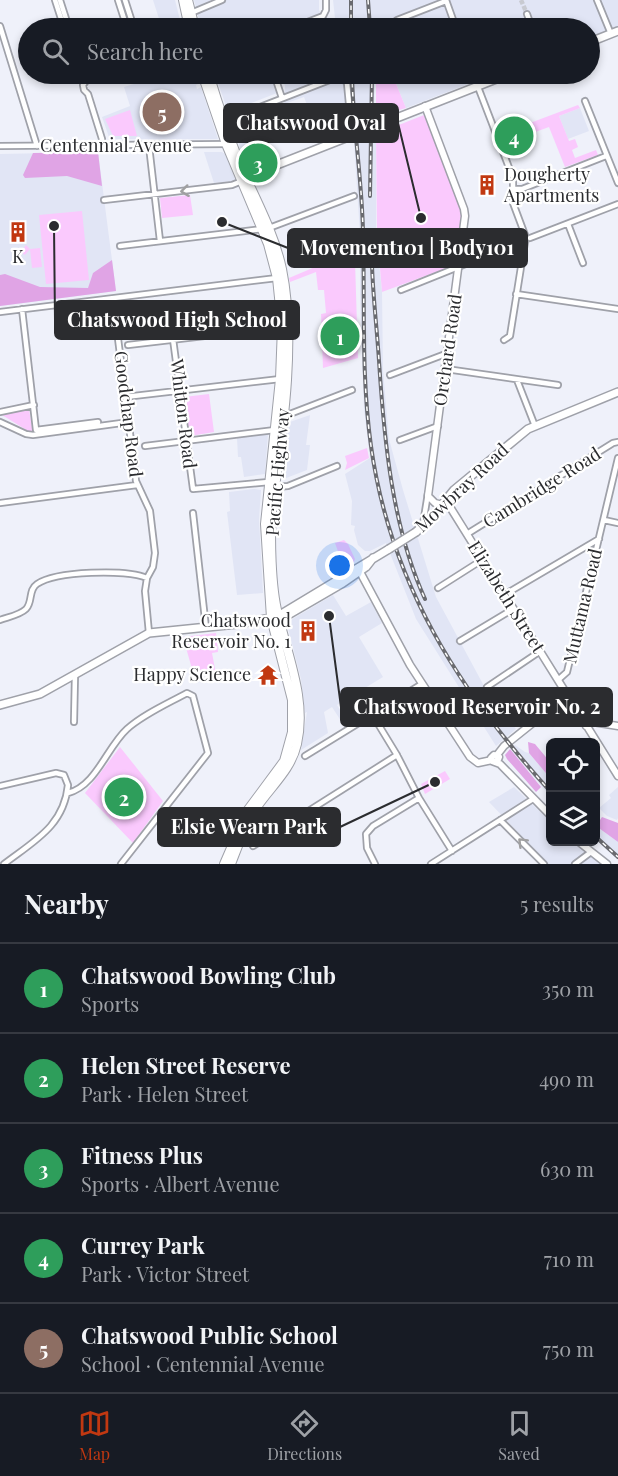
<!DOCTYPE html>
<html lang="en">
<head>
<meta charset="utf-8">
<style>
	:root { --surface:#171b24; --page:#242831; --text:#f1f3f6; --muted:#9ea1a6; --line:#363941; --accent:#c13811 }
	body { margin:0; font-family:"Playfair Display",serif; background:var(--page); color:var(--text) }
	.controls { position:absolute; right:18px; bottom:18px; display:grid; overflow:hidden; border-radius:9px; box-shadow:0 3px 9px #0003 }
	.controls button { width:54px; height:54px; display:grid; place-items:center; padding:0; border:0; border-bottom:2px solid var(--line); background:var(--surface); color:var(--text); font:30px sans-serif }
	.you { position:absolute; left:340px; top:566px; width:21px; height:21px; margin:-15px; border:4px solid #fff; border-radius:50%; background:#1a73e8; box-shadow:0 0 0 9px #1a73e833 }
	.badge { display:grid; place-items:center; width:39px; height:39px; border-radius:50%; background:var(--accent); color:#fff; font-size:20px; font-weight:700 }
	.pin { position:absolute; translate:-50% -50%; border:3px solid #fff; box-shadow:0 2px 6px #0006 }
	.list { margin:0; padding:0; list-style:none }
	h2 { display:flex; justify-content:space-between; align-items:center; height:78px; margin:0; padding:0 24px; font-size:26px }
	h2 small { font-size:20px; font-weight:400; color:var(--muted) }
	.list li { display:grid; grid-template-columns:39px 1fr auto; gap:18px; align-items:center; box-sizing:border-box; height:90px; padding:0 24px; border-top:2px solid var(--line) }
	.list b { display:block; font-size:22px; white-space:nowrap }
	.list p { margin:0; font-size:20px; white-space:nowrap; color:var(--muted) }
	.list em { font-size:20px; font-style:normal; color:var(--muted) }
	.icon { flex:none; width:33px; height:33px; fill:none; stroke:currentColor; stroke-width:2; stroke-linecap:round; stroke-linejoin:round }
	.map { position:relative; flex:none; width:618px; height:864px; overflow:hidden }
	.search { position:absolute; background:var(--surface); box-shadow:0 3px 9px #0003; left:18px; right:18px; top:18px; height:66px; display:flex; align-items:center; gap:15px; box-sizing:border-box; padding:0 21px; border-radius:33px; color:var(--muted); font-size:22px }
	.sheet { height:528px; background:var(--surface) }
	nav { display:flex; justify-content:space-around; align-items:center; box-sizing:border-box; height:84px; border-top:2px solid var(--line); background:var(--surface); font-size:16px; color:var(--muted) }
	nav a { display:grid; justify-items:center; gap:3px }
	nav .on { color:var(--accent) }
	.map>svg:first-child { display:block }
	.built { fill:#e1e5f5 }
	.green { fill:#fac9fd }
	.forest { fill:#e0a4e5 }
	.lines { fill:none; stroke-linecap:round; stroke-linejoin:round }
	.minor-tunnel { stroke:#c8cad1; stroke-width:4.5; stroke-dasharray:4.5 2; stroke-linecap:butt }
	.minor-casing { stroke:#9fa1a9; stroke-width:8 }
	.tertiary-casing { stroke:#9fa1a9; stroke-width:9 }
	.secondary-casing { stroke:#9fa1a9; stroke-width:10 }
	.trunk-casing { stroke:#9fa1a9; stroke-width:10 }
	.minor { stroke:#fff; stroke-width:4.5 }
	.tertiary { stroke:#fff; stroke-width:6 }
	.secondary { stroke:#fff; stroke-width:7 }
	.trunk { stroke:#fff; stroke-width:8 }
	.rail-casing { stroke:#696a6f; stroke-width:4 }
	.rail { stroke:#fff; stroke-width:1.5; stroke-dasharray:4.5; stroke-linecap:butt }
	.secondary-bridge-casing { stroke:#9fa1a9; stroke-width:10; stroke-linecap:butt }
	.secondary-bridge { stroke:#fff; stroke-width:7 }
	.oneway { stroke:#a0a0a1 }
	.labels { text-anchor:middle; stroke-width:4.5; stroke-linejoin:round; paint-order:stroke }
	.street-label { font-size:18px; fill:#2b2c2f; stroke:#fff }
	.poi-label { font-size:18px; fill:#2b2c2f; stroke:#fff; text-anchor:end }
	.leader { fill:none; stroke:#2b2c2f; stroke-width:2 }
	.callout-dot { fill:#2b2c2f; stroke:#fff; stroke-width:2 }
	.callout { fill:#2b2c2f; stroke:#2b2c2f; stroke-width:2 }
	.callout-label { font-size:20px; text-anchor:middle; font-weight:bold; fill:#fff }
</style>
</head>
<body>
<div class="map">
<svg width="618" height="864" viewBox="0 0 618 864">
	<rect width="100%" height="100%" fill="#eff1fa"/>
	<path class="built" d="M153,0H175L181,24L162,28Z
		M194,0H319V10L325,22L335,18L333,0H618V26L590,37V28H201Z
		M167,74H194L198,84L196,85L197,89L201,87L218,139H112L109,137L102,117L130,106L124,87Z
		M215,74H270L277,93L228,112Z
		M280,74H347L344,83L346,103L312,118L304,97L287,103L296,128L265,140L272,160L249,169L231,125L284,104L285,86Z
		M349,74H375L374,120L353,128Z
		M392,74H494L406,108Z
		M580,108L589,131L568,139L559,116Z
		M376,134V233L382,292L383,370L389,439L403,490L436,597L484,686L516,729L496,746L416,619L386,543L370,551H365L358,545L354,530L355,526L351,525L352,501L345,474L370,458L364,409L360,293V234L354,142Z
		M98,152L116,291L0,306V154Z
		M204,152H222L225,154L235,179L233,181L214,183Z
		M310,415L306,445H310L307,470L281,480L287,423Z
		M268,434L265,474L244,477L241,457H238L237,438Z
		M254,489L261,490L259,520L263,593L237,595L227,512L230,511L229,492Z
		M333,595L346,616L371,602L382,623L359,637L383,677L337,705L347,721L343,724L332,707L324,712L328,733L301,750L307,712L305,713L301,679L287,624L289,621Z
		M515,745L525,752L529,753L550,778V796L510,749Z
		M514,787L550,821V842H573L601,864H548L489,802Z
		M618,787V818L617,820L607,816L599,808L611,798L609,795Z
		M596,826L618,842V860L596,840Z"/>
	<path class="green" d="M376,74H392L406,108L378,116L376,115Z
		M578,105L580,108L559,116L569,141L575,139L578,147L572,150L575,158L596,150L598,155L565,167L549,127L505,143L503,133Z
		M130,110L137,136H113L105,119Z
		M424,115L463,212L455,265L382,292L377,233L376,134Z
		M190,195L193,215L162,218L160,198Z
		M82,211L89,280L46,284L39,215Z
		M354,228L358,358L323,368L321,314L326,313L324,290H318L316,272L290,282L289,278L315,267L307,246Z
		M26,245L30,249L40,248L42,267L32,268L30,249L25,255L21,252Z
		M209,394L214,432L190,436L184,397Z
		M29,409L33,434L2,415Z
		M367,448L369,458L345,470L347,463L345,456Z
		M344,540L348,544L355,559L354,562L344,569L342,565L338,568L335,560L340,557L335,543Z
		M216,633L218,652L212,653L216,674L194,676L183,637Z
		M120,747L163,801L133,843L85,793Z
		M445,771L450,779L425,794L421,784Z"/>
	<path class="forest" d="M98,152L102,186L67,176L25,178L23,175L33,153Z
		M112,260L116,291L0,306V275L5,274L40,287L88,288L93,273Z
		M528,742L535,744L550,762V778L529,753Z
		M510,749L541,787L536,792L507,759L505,755Z
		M602,817L618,823V842L596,826Z"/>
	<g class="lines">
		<path class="minor-tunnel" d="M521,0L527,14"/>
		<g class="minor-casing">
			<path id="minor" d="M55,0L64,28
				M60,0L69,28
				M118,0L127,28
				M125,0L134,28
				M446,0L456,28
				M597,0L611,34
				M191,13L222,0
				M527,14L532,28
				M397,20L446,1
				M0,26L37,146
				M175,28L188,24
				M292,28L323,16L326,10V0
				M84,74L86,81L83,85L84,90L88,94L102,139V146
				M141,74V76
				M149,74V75
				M274,74L282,98
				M473,74L513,178V203L525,235
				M585,101L618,183
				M224,121L340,76L347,83L349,104
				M0,146L228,144
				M149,146L160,241
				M514,189H522L606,156
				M104,200L232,185L242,181
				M568,224L583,263
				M269,228L354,196
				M530,238L618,204
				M120,246L263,229
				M401,290L523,241
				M516,294L618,309
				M113,299L136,481L150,511L155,553L153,567L147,578L145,591L149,633
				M22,309L36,430L98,422
				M0,312L277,278
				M173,339L193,489L269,482
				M504,340L510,336L525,242
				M128,345L282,327
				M446,369L558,385
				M390,375L448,353
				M517,380L535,426
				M125,397L280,379
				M0,412L34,405
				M282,417L352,390
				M0,422L26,434L33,435L129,422
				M400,440L438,426
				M145,446L275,430
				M275,487L288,486L337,466
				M0,503L137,485
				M193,513L206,628
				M604,520L618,523
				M423,524L428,493
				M467,534L613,443L618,442
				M438,588L482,560
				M504,595L599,539
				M0,620C8,617 20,615 26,609C33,602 28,590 37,584C56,571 126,569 147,578
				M460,641L513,609
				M558,680L567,672L618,458
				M487,687L539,652
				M372,714L397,755L419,798L452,851
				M74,722L75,675
				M305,756L422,684
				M0,786L56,773L64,775L68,785C64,826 34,841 4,864
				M68,793C96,786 107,747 127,729C144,714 167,704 187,693L193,696L208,753L121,864
				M500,820L544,864
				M253,846L397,755
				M375,864L367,848L366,834L373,826L419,798
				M431,864L533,799
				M575,864L591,852"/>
		</g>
		<g class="tertiary-casing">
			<path id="tertiary" d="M425,106L464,209L465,216L428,496L435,503L450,507L566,693
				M359,570L410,665L470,757L478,763L492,760
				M570,699L618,776
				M586,726L593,722L618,726
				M497,755L504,746L564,698
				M497,762L499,757L494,755L491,758L492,761L500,764L550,815
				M579,842L607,864"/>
		</g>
		<g class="secondary-casing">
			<path id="secondary" d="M590,42L618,31
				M242,181L274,166L509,74
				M416,532L432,517L454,490L528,429L618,392
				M278,616L389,549
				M0,705L40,694L149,633L237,624L288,615L343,583L366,567L373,558"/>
		</g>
		<g class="trunk-casing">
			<path id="trunk" d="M183,0L189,28
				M188,0L195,28
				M202,74L226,144L268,244L277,278L282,327L280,379L265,524L271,618L292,700V732L284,761L247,811L224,864
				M209,74C218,104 228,134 240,164C255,198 274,232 282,269C297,342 282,436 272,509C270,537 271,587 278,614C288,657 307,700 297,744C291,771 269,788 255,810C245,826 238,846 231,864"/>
		</g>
		<use href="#minor" class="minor"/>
		<use href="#tertiary" class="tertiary"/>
		<use href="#secondary" class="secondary"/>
		<use href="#trunk" class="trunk"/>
		<g class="rail-casing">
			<path id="rail" d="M368,0L370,28
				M351,28V0
				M352,74C353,127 362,179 363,232C365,303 361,375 371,446C390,583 459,691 550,791
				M370,196L372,74
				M372,265C373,297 377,329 379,361C384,439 392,527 425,599
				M596,837L618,857"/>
		</g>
		<use href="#rail" class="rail"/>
		<g class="secondary-bridge-casing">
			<path id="secondary-bridge" d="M389,549L416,532"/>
		</g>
		<use href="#secondary-bridge" class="secondary-bridge"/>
	</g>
	<defs><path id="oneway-chevron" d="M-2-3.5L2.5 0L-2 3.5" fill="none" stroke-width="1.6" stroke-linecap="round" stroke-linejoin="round" transform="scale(1.5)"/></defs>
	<g class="oneway">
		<use href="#oneway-chevron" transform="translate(185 191) rotate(173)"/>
		<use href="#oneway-chevron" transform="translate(522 842) rotate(-135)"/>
	</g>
	<defs>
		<g id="building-bare" transform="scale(1.62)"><path d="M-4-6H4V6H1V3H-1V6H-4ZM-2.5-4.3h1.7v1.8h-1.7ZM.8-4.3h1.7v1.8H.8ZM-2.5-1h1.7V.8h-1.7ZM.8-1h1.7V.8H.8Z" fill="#c13811" stroke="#fff" stroke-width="2.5" paint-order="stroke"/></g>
		<g id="temple-bare" transform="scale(1.62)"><path d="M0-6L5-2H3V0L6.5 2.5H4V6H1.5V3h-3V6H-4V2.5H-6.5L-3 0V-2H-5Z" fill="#c13811" stroke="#fff" stroke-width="2.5" paint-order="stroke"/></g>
	</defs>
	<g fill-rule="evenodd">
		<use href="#building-bare" x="487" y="185"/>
		<use href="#building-bare" x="18" y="232"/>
		<use href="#building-bare" x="308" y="631"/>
		<use href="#temple-bare" x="268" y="675"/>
	</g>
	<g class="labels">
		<g class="street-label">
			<text x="116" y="152">Centennial Avenue</text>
			<text transform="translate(448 350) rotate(-82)" y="6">Orchard Road</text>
			<text transform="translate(128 414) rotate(83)" y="6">Goodchap Road</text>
			<text transform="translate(183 414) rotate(83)" y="6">Whitton Road</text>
			<text transform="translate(278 472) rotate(-85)" y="6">Pacific Highway</text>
			<text transform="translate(462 488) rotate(-43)" y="6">Mowbray Road</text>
			<text transform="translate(542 488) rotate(-32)" y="6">Cambridge Road</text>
			<text transform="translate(506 597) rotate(58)" y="6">Elizabeth Street</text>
			<text transform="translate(583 606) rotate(-77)" y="6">Muttama Road</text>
		</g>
		<g class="poi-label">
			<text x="504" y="181" text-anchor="start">Dougherty<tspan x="504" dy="21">Apartments</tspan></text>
			<text x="18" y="263" text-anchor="middle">K</text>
			<text x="291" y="627">Chatswood<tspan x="291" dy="21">Reservoir No. 1</tspan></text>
			<text x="251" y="681">Happy Science</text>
		</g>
	</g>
	<path class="leader" d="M421 218L398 123M222 222L288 248M54 226L55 320M329 616L341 707M435 782L340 827"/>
	<g class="callout-dot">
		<circle cx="421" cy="218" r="6"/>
		<circle cx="222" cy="222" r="6"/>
		<circle cx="54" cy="226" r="6"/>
		<circle cx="329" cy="616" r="6"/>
		<circle cx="435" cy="782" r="6"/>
	</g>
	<g class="callout">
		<rect x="224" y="104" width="174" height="38" rx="6"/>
		<rect x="288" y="229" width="239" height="38" rx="6"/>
		<rect x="55" y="301" width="244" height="38" rx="6"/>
		<rect x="341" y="688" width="271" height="38" rx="6"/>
		<rect x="158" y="808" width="182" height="38" rx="6"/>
	</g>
	<g class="callout-label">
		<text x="311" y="130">Chatswood Oval</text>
		<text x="407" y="255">Movement101 | Body101</text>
		<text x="177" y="327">Chatswood High School</text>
		<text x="477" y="714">Chatswood Reservoir No. 2</text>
		<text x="249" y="834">Elsie Wearn Park</text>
	</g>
</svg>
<div class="controls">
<button><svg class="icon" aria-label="locate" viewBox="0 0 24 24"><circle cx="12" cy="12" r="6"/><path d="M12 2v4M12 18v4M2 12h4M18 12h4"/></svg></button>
<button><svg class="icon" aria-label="layers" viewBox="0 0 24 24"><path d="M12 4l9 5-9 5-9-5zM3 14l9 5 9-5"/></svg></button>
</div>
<div class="you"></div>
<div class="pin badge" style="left:340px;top:336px;background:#2e9e5b">1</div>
<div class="pin badge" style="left:124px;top:797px;background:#2e9e5b">2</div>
<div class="pin badge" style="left:258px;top:163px;background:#2e9e5b">3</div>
<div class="pin badge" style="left:514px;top:136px;background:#2e9e5b">4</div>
<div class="pin badge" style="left:162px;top:112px;background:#8d6e63">5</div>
<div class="search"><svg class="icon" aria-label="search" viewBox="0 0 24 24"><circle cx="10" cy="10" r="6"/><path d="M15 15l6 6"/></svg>Search here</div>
</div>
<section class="sheet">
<h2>Nearby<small>5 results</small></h2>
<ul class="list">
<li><span class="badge" style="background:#2e9e5b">1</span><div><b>Chatswood Bowling Club</b><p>Sports</p></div><em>350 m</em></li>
<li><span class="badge" style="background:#2e9e5b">2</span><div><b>Helen Street Reserve</b><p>Park · Helen Street</p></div><em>490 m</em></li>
<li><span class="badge" style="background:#2e9e5b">3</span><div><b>Fitness Plus</b><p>Sports · Albert Avenue</p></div><em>630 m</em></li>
<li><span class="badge" style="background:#2e9e5b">4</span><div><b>Currey Park</b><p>Park · Victor Street</p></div><em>710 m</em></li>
<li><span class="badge" style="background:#8d6e63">5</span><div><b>Chatswood Public School</b><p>School · Centennial Avenue</p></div><em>750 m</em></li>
</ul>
</section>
<nav>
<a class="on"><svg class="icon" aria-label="map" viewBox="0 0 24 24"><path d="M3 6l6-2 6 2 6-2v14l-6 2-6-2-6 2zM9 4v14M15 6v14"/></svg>Map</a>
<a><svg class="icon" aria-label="directions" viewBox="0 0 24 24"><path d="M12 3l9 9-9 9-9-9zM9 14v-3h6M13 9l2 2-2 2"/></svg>Directions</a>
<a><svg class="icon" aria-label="saved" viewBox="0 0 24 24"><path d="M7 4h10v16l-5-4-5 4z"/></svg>Saved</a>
</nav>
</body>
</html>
